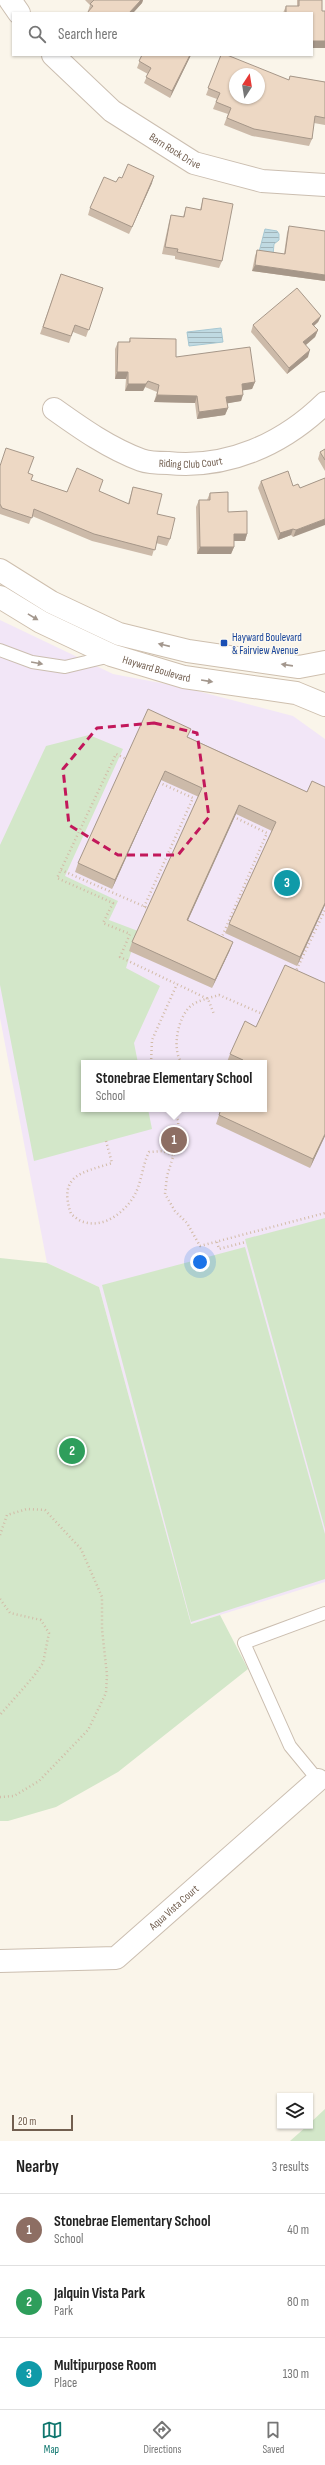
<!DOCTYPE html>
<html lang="en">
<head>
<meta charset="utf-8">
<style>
	:root { --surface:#fff; --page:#f6f6f6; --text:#222; --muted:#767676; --line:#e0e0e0; --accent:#0f766e }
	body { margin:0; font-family:"Sofia Sans Condensed",sans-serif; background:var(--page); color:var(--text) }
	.controls { position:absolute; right:12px; bottom:12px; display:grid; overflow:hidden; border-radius:0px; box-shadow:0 1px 3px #0004 }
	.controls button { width:36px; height:36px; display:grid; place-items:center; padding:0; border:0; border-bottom:1px solid var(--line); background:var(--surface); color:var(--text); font:20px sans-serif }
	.compass { position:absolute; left:229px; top:68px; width:36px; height:36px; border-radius:50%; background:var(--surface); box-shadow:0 1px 3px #0004; rotate:12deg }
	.scale { position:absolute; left:12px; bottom:10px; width:61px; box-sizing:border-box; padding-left:4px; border:2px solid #725f50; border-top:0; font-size:11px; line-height:14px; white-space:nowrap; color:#725f50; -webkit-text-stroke:3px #fdf9f0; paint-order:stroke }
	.you { position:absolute; left:200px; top:1262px; width:14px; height:14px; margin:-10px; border:3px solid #fff; border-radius:50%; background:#1a73e8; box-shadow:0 0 0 6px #1a73e833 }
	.badge { display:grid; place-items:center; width:26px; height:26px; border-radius:50%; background:var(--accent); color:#fff; font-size:13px; font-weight:700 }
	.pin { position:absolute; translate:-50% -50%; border:2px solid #fff; box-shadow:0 1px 4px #0006 }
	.popup { position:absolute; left:81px; top:1060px; width:186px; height:52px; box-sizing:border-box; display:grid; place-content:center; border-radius:0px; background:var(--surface); filter:drop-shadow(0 1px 3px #0005); font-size:13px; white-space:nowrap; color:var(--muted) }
	.popup b { font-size:15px; color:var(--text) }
	.popup::after { content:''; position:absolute; left:50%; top:100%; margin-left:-8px; border:8px solid transparent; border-top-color:var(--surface) }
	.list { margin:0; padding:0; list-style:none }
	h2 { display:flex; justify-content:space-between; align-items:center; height:52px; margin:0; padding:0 16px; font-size:17px }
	h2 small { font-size:13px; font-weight:400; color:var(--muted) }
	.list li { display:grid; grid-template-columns:26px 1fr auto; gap:12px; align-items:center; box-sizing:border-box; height:72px; padding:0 16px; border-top:1px solid var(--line) }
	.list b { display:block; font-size:15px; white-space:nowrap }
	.list p { margin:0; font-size:13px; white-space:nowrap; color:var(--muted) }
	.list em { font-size:13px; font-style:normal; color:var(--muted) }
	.icon { flex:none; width:22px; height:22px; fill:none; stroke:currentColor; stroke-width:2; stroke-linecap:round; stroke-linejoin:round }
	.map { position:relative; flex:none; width:325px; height:2141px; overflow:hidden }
	.search { position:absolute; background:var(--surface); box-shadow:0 1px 3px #0004; left:12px; right:12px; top:12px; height:44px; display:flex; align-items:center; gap:10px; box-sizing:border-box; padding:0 14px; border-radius:0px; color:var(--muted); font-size:15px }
	.sheet { height:268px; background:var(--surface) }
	nav { display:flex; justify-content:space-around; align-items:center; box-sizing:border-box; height:56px; border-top:1px solid var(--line); background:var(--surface); font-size:11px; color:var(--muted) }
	nav a { display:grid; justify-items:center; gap:2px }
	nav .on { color:var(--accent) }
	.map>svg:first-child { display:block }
	.education { fill:#f2e6f7; fill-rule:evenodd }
	.green { fill:#d3e7c9 }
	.water { fill:url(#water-rules); stroke:#a7c8d3 }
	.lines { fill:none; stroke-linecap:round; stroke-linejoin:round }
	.service-casing { stroke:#cbbeb0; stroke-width:14 }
	.minor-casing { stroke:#cbbeb0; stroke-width:24 }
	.secondary-casing { stroke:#cebfae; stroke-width:24 }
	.path { stroke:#d2bba7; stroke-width:2.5; stroke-dasharray:1 3; stroke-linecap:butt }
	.service { stroke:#fff; stroke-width:12 }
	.minor { stroke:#fff; stroke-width:22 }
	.secondary { stroke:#fff; stroke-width:22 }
	.wall { fill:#ccbaa9 }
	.shaded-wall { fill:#a69789 }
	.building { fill:#edd8c4; stroke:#a69789; fill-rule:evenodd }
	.oneway { fill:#a3978d }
	.marked { fill:none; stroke:#c2185b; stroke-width:3; stroke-dasharray:8 5; stroke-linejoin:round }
	.transit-dot { fill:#1a4fb4; stroke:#fdf9f0; stroke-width:1.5 }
	.labels { text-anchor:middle; stroke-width:3; stroke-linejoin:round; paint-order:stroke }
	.street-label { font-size:11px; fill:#725f50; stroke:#fdf9f0 }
	.transit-label { font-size:11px; fill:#164399; stroke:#fdf9f0; text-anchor:start }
</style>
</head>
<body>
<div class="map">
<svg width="325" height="2141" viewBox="0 0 325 2141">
	<defs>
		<pattern id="water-rules" width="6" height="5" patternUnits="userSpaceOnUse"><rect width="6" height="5" fill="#c0dae2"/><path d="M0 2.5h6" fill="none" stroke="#a0b4ba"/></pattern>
	</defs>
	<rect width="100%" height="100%" fill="#faf5ea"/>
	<path class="education" d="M0,620L113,674L182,687L293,716L325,739V1582L191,1624L99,1287L47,1263L0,1018ZM84,1063H264V1109H84Z"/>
	<path class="green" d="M89,735L123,749L65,876L118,901L109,920L138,931L126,968L160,986L134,1043L138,1063H84V1109H148L152,1129L34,1161L0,985V845L46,746Z
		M325,1218V1529L245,1239Z
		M245,1247L325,1534V1579L191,1622L102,1285Z
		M0,1258L47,1263L99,1287L191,1624L220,1615L248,1669L118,1772L56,1807L8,1821H0Z
		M325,2109V2141H290L307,2126H310V2123Z"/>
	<path class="water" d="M265,229L277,231L279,234V240L274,244L273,255L259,252Z
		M221,328L223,342L189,346L187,332Z"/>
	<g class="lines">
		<g class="service-casing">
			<path id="service" d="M0,650L32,662L65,667L111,656
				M318,1780L290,1746L244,1643L325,1613"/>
		</g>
		<g class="minor-casing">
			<g id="minor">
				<path d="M10,0L19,13"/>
				<path id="s1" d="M53,55L112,111L194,163L262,181L325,185"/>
				<path id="s2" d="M54,409C82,429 109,448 141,460C149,463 160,463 168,463C228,469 283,444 325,403"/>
				<path id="s3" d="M0,1961L116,1958L318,1780"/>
			</g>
		</g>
		<g class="secondary-casing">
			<g id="secondary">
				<path d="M0,570L51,602L119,634L188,651L299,667L325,662"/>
				<path id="s4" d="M0,597L41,622L111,655L184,677L296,693L325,705"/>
			</g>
		</g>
		<path class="path" d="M128,760L116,754L57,878L113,903L103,923L130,934L120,957L208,999L214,1014
			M61,870L150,909
			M144,907L193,798L158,782
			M221,939L267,833L232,816
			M295,973L325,910
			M151,1063L152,1040L177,984
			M182,1063C171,1050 178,1015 192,1005C199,1000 210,998 219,995L265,1015
			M171,1109L178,1120L179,1138L167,1176L165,1194L175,1211L187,1223L200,1246L325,1213
			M106,1141L112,1163C81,1173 58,1175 71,1214C75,1217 79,1221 84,1222C106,1229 129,1209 137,1190C142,1178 143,1164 149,1152L163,1151L173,1155
			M217,1242L219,1249L246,1242
			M0,1535L7,1515L27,1509L45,1510L81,1549L102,1597V1629L107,1675L106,1693L88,1730L39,1781L14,1796L0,1797
			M0,1599L10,1613L41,1620L49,1633L43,1663L34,1676L0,1715"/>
		<use href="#service" class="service"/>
		<use href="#minor" class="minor"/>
		<use href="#secondary" class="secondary"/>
	</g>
	<path class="wall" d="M85,0H143L142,3L133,13H87L89,11H88L90,5Z
		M297,0H322V11H325V48H312V13H283L286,6H297Z
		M142,55H191L170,98L144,83L148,74L137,68Z
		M221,55L289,80L290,76L325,82V125L314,123L312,139L309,146L252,136L224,125L228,114L213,109L217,99L206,95Z
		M122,178L152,183L129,234L88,215L90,208L116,182Z
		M203,198L222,261L219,268L175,259V256L162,254L169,222L171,215L183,217L186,207L200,210Z
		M289,226L325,281L252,271L255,256L257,250L284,254L287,233Z
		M61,274L103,288L86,337L73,332L69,343L40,334Z
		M321,316L318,322L314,326L318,330L315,337L306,345L308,357L287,374L251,332L253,325Z
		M130,338L176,357L255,382L252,389L243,390L241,401L227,403L228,408L225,415L197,419L195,403L154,402L157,392L145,387L143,391H125L126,379H115V349L118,342H129Z
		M325,449V471L318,459L320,452Z
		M0,466L28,473L31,480L67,492L99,491L128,504L133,487L157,514L170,539L167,546L156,543L152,556L92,541L32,516L29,524L0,514Z
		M325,478L293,537L291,535L278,540L258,488L261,481L293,486L300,488Z
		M210,493L228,512L247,534L245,541H234V547L231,554H197L196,507L199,500H207Z
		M188,737L307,792L325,787V905L297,966L225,933L229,924L272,831L236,814L188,920L230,950L212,988L129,951L132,942L199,797L161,780L112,889L75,872L78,863Z
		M256,1027L325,1136L310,1168L216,1124L219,1115L264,1063H228L227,1062L230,1054Z"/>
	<path class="shaded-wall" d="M141,0H143L142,3L133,13H129Z
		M312,41H325V48H312Z
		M190,55H191L170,98L172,91Z
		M154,176L152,183L129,234L132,227Z
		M255,265L325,275V281L252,271Z
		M321,316L318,322L309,330L312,324Z
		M318,330L315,337L301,349L303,342Z
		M310,350L308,357L287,374L289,368Z
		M117,372H128L126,379H115Z
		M148,381L143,391H125L128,384Z
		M255,382L252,389L239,391L242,384Z
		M157,395L197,396L195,403L154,402Z
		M243,395L241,401L224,404L226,397Z
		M228,408L225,415L197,419L199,412Z
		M325,519V525L293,537L296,530Z
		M293,529L291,535L278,540L280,533Z
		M234,534H247L245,541H231Z
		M200,547H234L231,554H197Z
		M165,771L161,780L112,889L115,880Z
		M239,805L236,814L184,929L187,920Z
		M325,903V905L297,966L300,957Z
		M233,942L230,950L212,988L215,980Z
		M325,1134V1136L310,1168L313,1159Z"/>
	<path class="building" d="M94,0H141L129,13H87L93,6L90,4Z
		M299,0H322V11H325V41H312V13H286V6H299Z
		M142,55H190L172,91L146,77L151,68L139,61Z
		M221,55H227L289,80L290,76L325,82V118L315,116L312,139L254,129L227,118L231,108L216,102L220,93L208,88ZM235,74H259V98H235Z
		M128,164L154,176L132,227L90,208L104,177L116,182L119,177L122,178Z
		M203,198L233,204L222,261L177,252L178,249L165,247L171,215L184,217L186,207L201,210Z
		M289,226L325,231V275L255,265L257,250L285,254Z
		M61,274L103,288L89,330L75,325L71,336L43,327Z
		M297,288L321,316L312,324L318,330L303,342L310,350L289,368L253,325Z
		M130,338L176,339V357L250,347L255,382L242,384L243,395L226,397L228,408L199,412L197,396L157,395L159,385L148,381L146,384H128V372H117L118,342H130Z
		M6,448L34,457L28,473L33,475L31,480L67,492L77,468L103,480L99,491L129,504L133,487L162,494L157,514L175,518L170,539L158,536L155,550L94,534L34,509L32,518L2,508L0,504V466Z
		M325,449V460L320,452Z
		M288,471L293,486L298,484L300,488L325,478V519L296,530L293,529L280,533L261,481Z
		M228,492V512L247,511V534H234V547H200L199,500H210V493Z
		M148,709L191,729L187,737L307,792L312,781L325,787V903L300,957L229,924L276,822L239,805L187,920L233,942L215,980L132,942L202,788L165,771L115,880L78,863Z
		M285,965L325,983V1134L313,1159L219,1115L221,1109H264V1063H242L243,1060L230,1054L245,1021L256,1027Z"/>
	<defs><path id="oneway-solid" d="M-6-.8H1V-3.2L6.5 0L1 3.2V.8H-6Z"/></defs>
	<g class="oneway">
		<use href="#oneway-solid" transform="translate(33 617) rotate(31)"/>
		<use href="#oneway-solid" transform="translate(164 645) rotate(-167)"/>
		<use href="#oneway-solid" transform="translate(37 663) rotate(10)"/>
		<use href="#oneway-solid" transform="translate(287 665) rotate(-172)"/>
		<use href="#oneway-solid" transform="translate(207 681) rotate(9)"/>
	</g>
	<path class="marked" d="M154,723L197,733L209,817L178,855H118L69,825L63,769L97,728Z"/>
	<rect class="transit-dot" x="220" y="639" width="8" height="8" rx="2"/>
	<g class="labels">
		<g class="street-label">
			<text dy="4" stroke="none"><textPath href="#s1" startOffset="156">Barn Rock Drive</textPath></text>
			<text dy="4" stroke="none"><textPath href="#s2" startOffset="151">Riding Club Court</textPath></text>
			<text dy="4" stroke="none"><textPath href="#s4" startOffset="173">Hayward Boulevard</textPath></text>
			<text dy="4" stroke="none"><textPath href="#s3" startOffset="193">Aqua Vista Court</textPath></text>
		</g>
		<g class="transit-label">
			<text x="232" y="641">Hayward Boulevard<tspan x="232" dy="13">&amp; Fairview Avenue</tspan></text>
		</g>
	</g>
</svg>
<div class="controls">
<button><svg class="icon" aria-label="layers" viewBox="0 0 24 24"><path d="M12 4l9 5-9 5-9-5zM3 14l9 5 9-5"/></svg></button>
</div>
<svg class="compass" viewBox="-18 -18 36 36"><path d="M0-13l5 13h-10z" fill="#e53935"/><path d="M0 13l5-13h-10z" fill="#767676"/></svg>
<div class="scale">20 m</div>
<div class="you"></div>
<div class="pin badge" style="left:174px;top:1140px;background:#8d6e63">1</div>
<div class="popup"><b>Stonebrae Elementary School</b>School</div>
<div class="pin badge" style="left:72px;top:1451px;background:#2e9e5b">2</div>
<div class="pin badge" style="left:287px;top:883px;background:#0f9aa8">3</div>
<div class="search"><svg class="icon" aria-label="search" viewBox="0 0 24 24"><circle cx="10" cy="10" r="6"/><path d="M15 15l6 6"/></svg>Search here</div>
</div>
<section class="sheet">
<h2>Nearby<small>3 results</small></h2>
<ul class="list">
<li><span class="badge" style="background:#8d6e63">1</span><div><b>Stonebrae Elementary School</b><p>School</p></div><em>40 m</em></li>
<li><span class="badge" style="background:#2e9e5b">2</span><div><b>Jalquin Vista Park</b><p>Park</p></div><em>80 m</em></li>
<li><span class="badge" style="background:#0f9aa8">3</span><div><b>Multipurpose Room</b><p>Place</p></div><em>130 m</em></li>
</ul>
</section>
<nav>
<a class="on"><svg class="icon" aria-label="map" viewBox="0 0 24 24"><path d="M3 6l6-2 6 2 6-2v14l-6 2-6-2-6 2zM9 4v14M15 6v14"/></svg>Map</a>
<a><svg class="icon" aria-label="directions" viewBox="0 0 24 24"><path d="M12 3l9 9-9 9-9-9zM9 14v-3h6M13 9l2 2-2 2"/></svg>Directions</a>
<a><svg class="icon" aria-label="saved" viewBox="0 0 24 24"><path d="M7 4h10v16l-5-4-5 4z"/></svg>Saved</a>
</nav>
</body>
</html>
